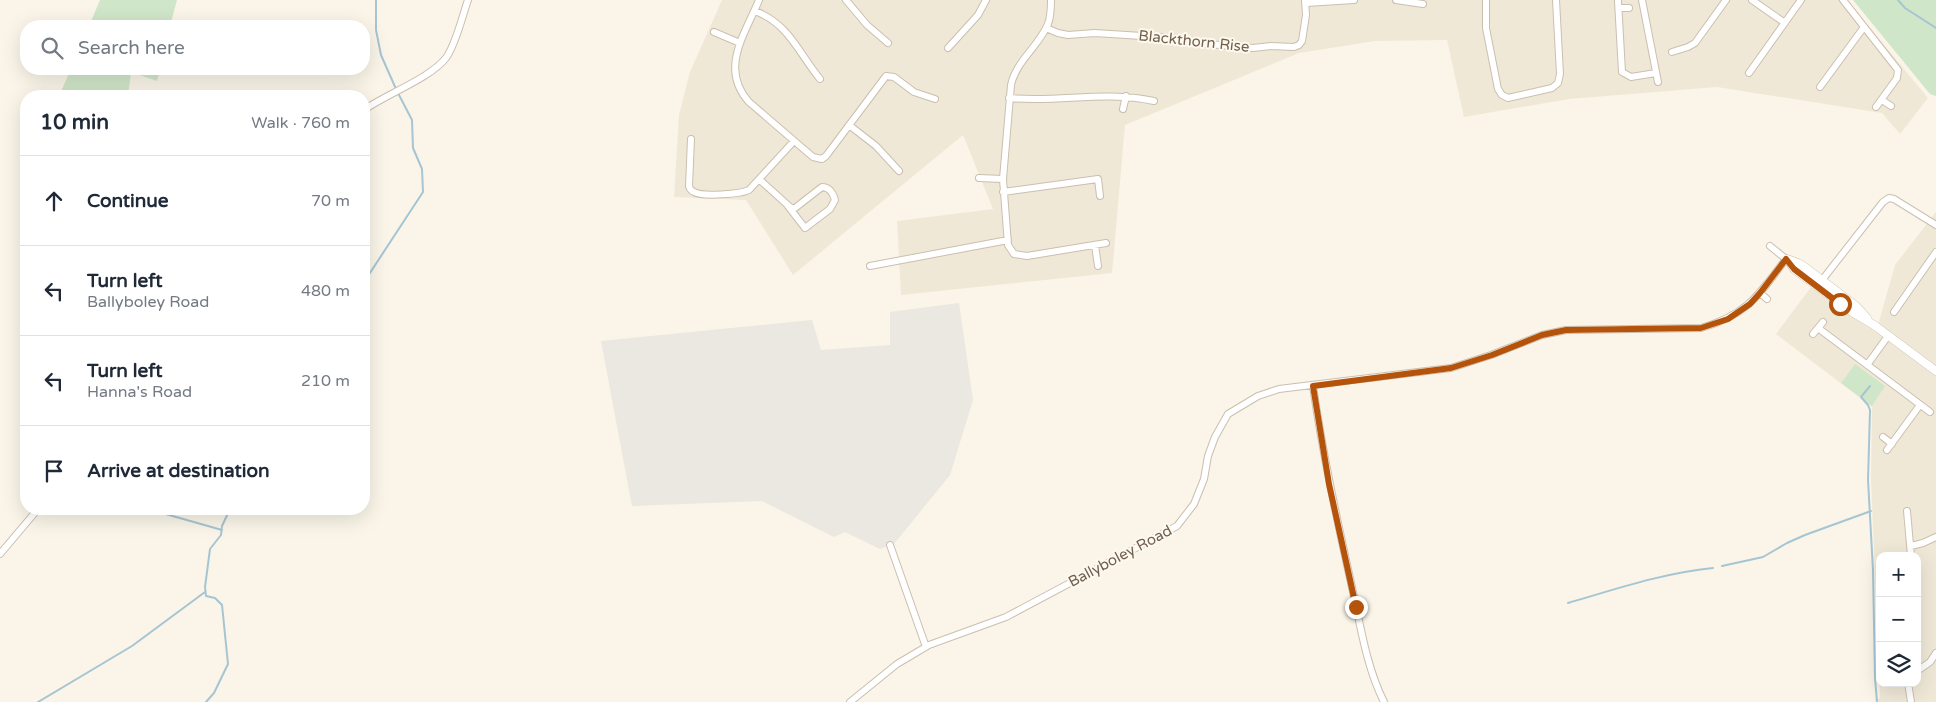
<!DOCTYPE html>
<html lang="en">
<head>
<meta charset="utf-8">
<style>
	:root { --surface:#fff; --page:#f6f6f7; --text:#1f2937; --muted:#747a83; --line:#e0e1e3 }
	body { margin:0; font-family:"Varela Round",sans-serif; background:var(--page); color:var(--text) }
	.controls { position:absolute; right:15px; bottom:15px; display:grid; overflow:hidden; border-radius:10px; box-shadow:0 5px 20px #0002 }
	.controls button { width:45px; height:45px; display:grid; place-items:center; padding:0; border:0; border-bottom:1px solid var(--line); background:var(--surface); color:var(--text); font:25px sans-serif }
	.stop { position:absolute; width:15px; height:15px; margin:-11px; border:4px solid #b45309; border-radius:50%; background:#fff }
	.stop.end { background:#b45309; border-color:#fff; box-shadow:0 1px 5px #0008 }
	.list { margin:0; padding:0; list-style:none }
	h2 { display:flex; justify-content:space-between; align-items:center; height:65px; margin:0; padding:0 20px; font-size:21px }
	h2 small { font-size:16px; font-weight:400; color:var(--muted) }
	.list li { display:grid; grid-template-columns:32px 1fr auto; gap:15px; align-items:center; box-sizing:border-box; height:90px; padding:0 20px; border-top:1px solid var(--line) }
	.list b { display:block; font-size:19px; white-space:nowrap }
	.list p { margin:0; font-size:16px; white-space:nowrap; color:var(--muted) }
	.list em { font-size:16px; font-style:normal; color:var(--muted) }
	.icon { flex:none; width:28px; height:28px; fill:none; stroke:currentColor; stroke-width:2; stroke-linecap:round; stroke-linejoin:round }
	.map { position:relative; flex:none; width:1936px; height:702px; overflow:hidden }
	.search { position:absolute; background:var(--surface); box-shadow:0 5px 20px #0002; left:20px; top:20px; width:350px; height:55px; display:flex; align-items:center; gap:12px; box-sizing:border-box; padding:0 18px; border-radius:20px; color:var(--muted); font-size:19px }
	.panel { position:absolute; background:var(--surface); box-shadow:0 5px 20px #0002; left:20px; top:90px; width:350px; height:425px; border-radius:20px }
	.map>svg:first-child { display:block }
	.residential { fill:#f0e8d7; fill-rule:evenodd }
	.industrial { fill:#ebe7e1 }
	.green { fill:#d0e6c8 }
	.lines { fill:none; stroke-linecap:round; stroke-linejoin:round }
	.stream { stroke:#a6c5d2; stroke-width:2 }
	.minor-casing { stroke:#cbbfaf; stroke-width:8 }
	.tertiary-casing { stroke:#cbbfaf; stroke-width:9 }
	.minor { stroke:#fff; stroke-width:6 }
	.tertiary { stroke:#fff; stroke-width:8 }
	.route { stroke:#b45309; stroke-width:6 }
	.labels { text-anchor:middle; stroke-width:4; stroke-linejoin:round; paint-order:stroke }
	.street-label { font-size:15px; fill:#71604f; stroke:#fdf9ee }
</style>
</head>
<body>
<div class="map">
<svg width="1936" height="702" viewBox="0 0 1936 702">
	<rect width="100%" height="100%" fill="#faf5e8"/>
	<path class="residential" d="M722,0H1847L1928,98L1900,134L1882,113L1717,87L1569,99L1464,117L1447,40L1375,41L1299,53L1125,125L1112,273L901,295L897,221L993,209L963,135L793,275L746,200L674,197L679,115L690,72Z
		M1936,212V702H1877L1876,700L1880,698L1871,478L1872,407L1776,334L1811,287L1876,332L1895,265ZM1880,556H1917V683H1880Z"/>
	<path class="industrial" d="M959,303L973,400L950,475L894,544L880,549L845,532L834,537L762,501L632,506L601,341L812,320L821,350L890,345V312Z"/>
	<path class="green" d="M100,0H177L170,26H89Z
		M1853,0H1936V96L1930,94Z
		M71,69H160L157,81L131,72L128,96H59Z
		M1855,364L1885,386L1872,406L1841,383Z"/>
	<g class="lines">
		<path class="stream" d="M376,0V30L381,55L396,89
			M1898,0L1905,8L1936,28
			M364,282L423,192L422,169L413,148L412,120L398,93
			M1870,386L1861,397L1868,405L1870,410L1868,480L1873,570L1875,678L1877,702
			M148,509L222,530
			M1722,566L1763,557L1787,543L1805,535L1871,511
			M1568,603C1616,589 1663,573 1713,568
			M38,702L132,646L205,592
			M206,702L214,693L228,664L222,605L215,598L206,596L205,587L210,549L221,535L222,526L230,509"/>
		<g class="minor-casing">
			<path id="minor" d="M759,0C745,34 719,69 749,102L813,157L822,159L826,156L886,76L894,77L914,92L935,99
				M846,0L867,25L888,43
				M1051,0C1051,8 1051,16 1048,24C1039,46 1016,61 1011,85L1003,179L1008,245L1014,254L1027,256L1106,243
				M1396,0L1423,4
				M1486,0V28L1498,89L1502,95L1508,98L1552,88L1558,83L1560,74L1556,0
				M1642,0L1658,82
				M1752,0L1785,23
				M1843,0L1898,70L1897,78L1876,107
				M1618,1L1622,72L1631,77L1656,73
				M1306,3L1354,0
				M1619,8H1629
				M755,11C789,24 798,52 820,79
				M1046,28L1058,33L1068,35L1095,33L1173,38L1197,43L1253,48L1271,46L1294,47L1299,45L1302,41L1306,15L1305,0
				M714,32L740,43
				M948,48L978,15L986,0
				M1672,52L1688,47L1695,43L1726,0
				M1749,73L1801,0
				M1820,87L1864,27
				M1009,98C1060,103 1103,90 1154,101
				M1882,100L1891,106
				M1123,109L1126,96
				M364,110C386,94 429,79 446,58C456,44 462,17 468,0
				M849,125L876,146L899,171
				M691,139L689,186C690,189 690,190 694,192C702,197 741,194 749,190L794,141
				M979,178L1003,179
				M760,180L791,208H795L822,187C829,187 833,193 835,200L830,209L805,228L788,206
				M1003,192L1098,179L1100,196
				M1095,245L1098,266
				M870,266L1008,240
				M1819,284L1883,202L1889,198L1894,199L1936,225
				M1760,293L1767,299
				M1894,312L1936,252
				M1818,328L1930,412
				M1813,334L1823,322
				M1867,365L1888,336
				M1313,386C1323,456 1338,524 1353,592C1361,629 1367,668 1384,702
				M1883,437L1892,444
				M1887,450L1920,405
				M1907,511L1911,556
				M890,545L926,647
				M1911,546L1923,543L1936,537
				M0,554L38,509
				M1917,671L1930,662L1936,653
				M1908,683L1911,702
				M850,702L897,664L929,645L1006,617L1177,526L1194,504L1204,479L1208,456L1215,437L1228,414L1258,396L1279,389L1451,368L1491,355L1542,335L1566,330L1701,328C1747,315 1758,296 1786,259L1770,246"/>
		</g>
		<g class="tertiary-casing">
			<path id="tertiary" d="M1787,259L1798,263L1806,268L1856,306L1867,318
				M1789,261L1794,269L1852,312L1874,325L1936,371"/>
		</g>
		<use href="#minor" class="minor"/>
		<use href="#tertiary" class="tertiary"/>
	</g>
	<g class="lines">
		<path class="route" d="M1356,607L1329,484L1313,386L1451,368L1492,355L1542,335L1566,330L1701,328L1728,319L1750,304L1760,293L1786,259L1794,269L1840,304"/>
	</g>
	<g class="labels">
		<g class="street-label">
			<text transform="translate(1194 41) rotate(6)" y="5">Blackthorn Rise</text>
			<text transform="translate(1120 556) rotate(-28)" y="5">Ballyboley Road</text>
		</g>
	</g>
</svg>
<div class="controls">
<button>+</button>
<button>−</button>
<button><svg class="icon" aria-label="layers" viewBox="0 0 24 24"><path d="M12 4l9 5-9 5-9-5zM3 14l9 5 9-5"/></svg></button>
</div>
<div class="stop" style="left:1840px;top:304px"></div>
<div class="stop end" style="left:1356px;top:607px"></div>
<div class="search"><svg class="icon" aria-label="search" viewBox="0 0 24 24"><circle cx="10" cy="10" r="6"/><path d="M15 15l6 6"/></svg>Search here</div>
<section class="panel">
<h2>10 min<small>Walk · 760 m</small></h2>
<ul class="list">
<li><svg class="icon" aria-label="ahead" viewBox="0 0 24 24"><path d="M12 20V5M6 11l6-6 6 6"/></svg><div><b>Continue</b></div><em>70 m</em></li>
<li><svg class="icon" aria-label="left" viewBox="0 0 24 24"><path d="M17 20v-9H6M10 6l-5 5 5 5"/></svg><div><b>Turn left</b><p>Ballyboley Road</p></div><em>480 m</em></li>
<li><svg class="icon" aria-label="left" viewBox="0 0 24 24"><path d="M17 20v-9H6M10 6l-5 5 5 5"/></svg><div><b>Turn left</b><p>Hanna's Road</p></div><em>210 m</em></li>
<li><svg class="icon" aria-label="arrive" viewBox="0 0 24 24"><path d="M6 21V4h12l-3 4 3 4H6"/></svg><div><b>Arrive at destination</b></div></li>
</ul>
</section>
</div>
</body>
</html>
